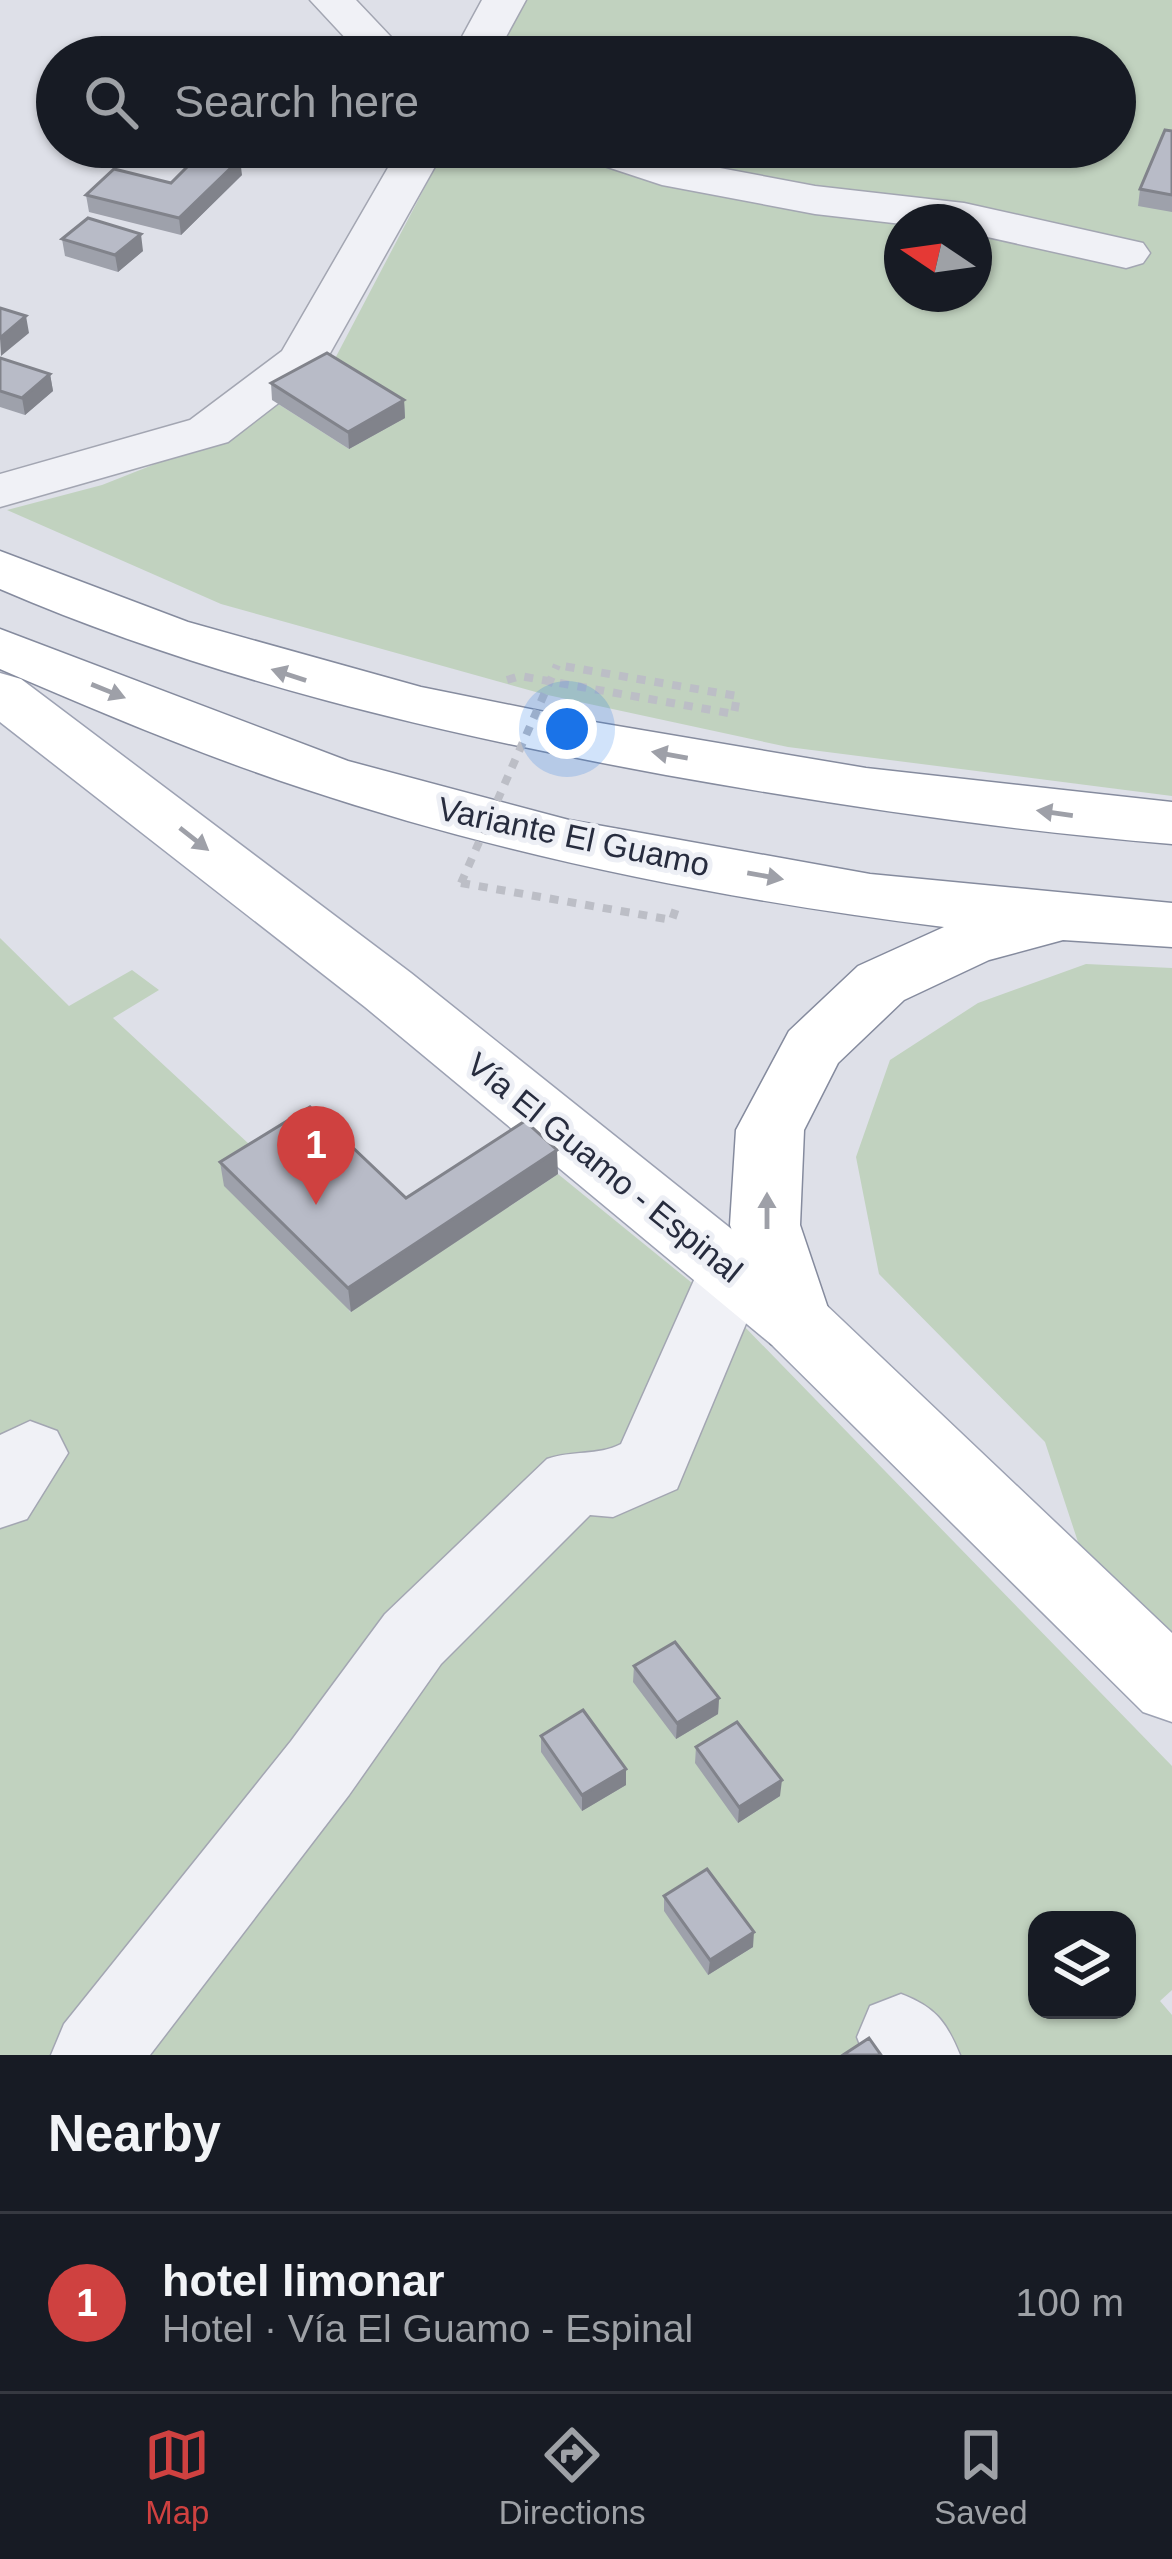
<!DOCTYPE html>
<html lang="en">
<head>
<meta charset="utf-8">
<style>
	:root { --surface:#171b24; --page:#20242c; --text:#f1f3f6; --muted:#9ea1a6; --line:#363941; --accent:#cf4140 }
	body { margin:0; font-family:Arial,sans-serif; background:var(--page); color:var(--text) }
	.controls { position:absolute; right:36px; bottom:36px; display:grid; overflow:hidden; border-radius:24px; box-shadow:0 3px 9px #0004 }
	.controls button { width:108px; height:108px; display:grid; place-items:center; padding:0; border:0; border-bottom:3px solid var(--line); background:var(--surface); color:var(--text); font:60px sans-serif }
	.compass { position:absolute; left:884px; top:204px; width:108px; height:108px; border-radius:50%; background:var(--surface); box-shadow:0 3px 9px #0004; rotate:283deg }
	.you { position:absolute; left:567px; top:729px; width:42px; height:42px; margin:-30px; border:9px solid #fff; border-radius:50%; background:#1a73e8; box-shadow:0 0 0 18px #1a73e833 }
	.badge { display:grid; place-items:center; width:78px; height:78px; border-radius:50%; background:var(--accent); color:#fff; font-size:39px; font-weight:700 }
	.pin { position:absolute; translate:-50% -99px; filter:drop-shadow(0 3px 6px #0008) }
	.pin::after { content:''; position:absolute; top:63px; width:42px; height:36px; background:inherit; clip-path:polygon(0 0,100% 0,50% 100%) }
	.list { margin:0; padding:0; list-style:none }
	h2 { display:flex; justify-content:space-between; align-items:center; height:156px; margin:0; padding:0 48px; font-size:51px }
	h2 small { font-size:39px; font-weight:400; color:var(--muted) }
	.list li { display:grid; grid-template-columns:78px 1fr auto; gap:36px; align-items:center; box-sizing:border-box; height:180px; padding:0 48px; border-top:3px solid var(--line) }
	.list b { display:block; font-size:45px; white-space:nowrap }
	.list p { margin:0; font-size:39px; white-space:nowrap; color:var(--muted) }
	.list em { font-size:39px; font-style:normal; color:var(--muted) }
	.icon { flex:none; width:66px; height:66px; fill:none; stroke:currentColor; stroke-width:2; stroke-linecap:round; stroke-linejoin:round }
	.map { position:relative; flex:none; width:1172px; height:2055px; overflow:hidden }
	.search { position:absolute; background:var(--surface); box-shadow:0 3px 9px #0004; left:36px; right:36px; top:36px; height:132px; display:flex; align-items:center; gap:30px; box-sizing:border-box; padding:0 42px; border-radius:66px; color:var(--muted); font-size:45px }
	.sheet { height:336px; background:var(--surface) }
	nav { display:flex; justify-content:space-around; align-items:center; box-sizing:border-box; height:168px; border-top:3px solid var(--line); background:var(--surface); font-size:33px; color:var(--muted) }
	nav a { display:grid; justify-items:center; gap:6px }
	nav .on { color:var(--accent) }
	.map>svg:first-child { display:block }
	.green { fill:#c1d2bf; fill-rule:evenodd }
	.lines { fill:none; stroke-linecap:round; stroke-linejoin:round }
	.minor-casing { stroke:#a3a6b2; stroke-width:3 }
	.major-casing { stroke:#9da2b3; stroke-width:3 }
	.highway-casing { stroke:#858b9e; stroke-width:3 }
	.path { stroke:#bcbec6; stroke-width:8; stroke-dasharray:9 9; stroke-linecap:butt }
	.minor { fill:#f0f1f6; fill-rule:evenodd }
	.major { fill:#fff; fill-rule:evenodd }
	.highway { fill:#fff; fill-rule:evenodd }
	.path-bridge { stroke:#bcbec6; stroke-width:8; stroke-dasharray:9 9; stroke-linecap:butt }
	.wall { fill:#9ea1ab }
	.shaded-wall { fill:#81838b }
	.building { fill:#b8bbc7; stroke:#81838b; stroke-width:3 }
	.oneway { fill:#9ea0a8 }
	.labels { text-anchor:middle; stroke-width:10; stroke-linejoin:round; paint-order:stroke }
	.street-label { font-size:33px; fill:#272c3e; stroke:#edeff5 }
</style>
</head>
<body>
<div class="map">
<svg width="1172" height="2055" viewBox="0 0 1172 2055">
	<rect width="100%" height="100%" fill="#dee0e8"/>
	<path class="green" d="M524,0H1172V796L788,747L543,694L221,604L7,510L102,485L216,440L272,400L349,449L404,418L329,370L446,147H1115V57H494ZM902,222H974V294H902Z
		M0,938L69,1006L132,970L159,990L113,1018L262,1156L350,1312L558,1174L740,1322L1172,1766V1990L1160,2001L1172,2015V2055H0ZM1037,1920H1127V2010H1037Z
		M1086,964L1172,968V1640L1079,1545L1045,1442L879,1274L856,1157L890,1060L978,1003Z"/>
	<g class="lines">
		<g class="minor-casing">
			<path id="minor" d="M310,0H356L410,57H363Z
				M482,0H526L495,57H451Z
				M400,147H446L320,371L228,442L0,507V474L190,420L282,351Z
				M570,147H638L672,159L815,186L964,203L1143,243L1150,253L1143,263L1126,268L974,234V222L902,224L815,214L662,185L577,157Z
				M732,1243L757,1251L768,1271L677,1489L613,1517L590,1515L441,1664L349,1795L150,2055H51L64,2024L291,1741L385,1614L547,1459C572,1450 598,1456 621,1444L707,1251Z
				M30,1421L57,1431L68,1453L27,1519L0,1528V1435Z
				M901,1994C935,2007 946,2021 960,2055H864L857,2037L870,2006Z"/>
		</g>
		<g class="major-casing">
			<path id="major" d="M0,673L21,679L411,973L823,1302L1172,1633V1722L1143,1712L771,1344L365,1007L0,722Z"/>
		</g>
		<g class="highway-casing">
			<path id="highway" d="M0,551L188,622L421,687L594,722L866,768L1172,802V844C1002,830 834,805 666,775C438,733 214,681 0,589Z
				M0,629L348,761L569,820L870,874L1172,903V947L1063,940L989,960L904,1000L838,1063L804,1130L800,1225L833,1323L823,1344L797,1352L771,1344L730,1225L736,1130L789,1031L858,966L944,927C728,900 512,858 305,789C201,755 100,712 0,669Z"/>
		</g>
		<path class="path" d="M507,680L520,676L734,714L737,696L557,665
			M461,883L672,920L677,905"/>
		<use href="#minor" class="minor"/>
		<use href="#major" class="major"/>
		<use href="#highway" class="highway"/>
		<path class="path-bridge" d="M461,883L557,665"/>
	</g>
	<path class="wall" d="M1172,131V212L1138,206L1140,189Z
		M242,175L181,235L89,212L86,195Z
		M62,239L143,251L118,272L65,256Z
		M0,358L50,374L53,391L25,415L0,407Z
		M271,383L404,400L405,418L349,449L272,400Z
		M220,1162L406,1198L558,1174L351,1312L224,1186Z
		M634,1666L719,1698L718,1714L676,1739L633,1682Z
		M541,1736L626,1785L582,1811L541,1752Z
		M696,1747L780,1796L738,1823L695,1763Z
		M664,1896L753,1947L708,1975L664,1911Z"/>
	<path class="shaded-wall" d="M240,159L242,175L181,235L179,218Z
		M141,234L143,251L118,272L115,255Z
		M26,316L29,333L1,356L0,338Z
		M50,374L53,391L25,415L22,398Z
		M404,400L405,418L349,449L348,432Z
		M557,1150L558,1174L351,1312L348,1288Z
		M719,1698L718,1714L676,1739L677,1723Z
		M626,1769V1785L582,1811V1795Z
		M782,1780L780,1796L738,1823L739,1807Z
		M754,1932L753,1947L708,1975L710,1960Z"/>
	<path class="building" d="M1165,130L1172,131V195L1140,189Z
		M204,150L240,159L179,218L86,195L114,169L171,183Z
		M88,218L141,234L115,255L62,239Z
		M0,308L26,316L0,338Z
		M327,353L404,400L348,432L271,383Z
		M0,358L50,374L22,398L0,391Z
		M310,1107L406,1198L525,1121L557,1150L348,1288L220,1162Z
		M675,1642L719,1698L677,1723L634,1666Z
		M583,1710L626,1769L582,1795L541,1736Z
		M737,1722L782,1780L739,1807L696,1747Z
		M707,1869L754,1932L710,1960L664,1896Z
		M869,2038L881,2055H843Z"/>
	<defs><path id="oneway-solid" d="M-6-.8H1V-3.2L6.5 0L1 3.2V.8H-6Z" transform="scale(3)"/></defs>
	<g class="oneway">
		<use href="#oneway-solid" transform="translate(289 675) rotate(-162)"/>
		<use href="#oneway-solid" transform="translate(108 691) rotate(22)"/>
		<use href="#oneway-solid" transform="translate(670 755) rotate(-170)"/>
		<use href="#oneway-solid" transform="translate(1055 813) rotate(-172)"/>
		<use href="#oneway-solid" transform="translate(194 839) rotate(38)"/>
		<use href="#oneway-solid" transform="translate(765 876) rotate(10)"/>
		<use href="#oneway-solid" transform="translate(767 1211) rotate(-90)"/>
	</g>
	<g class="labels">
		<g class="street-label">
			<text transform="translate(574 836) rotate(12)" y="12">Variante El Guamo</text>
			<text transform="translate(605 1167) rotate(39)" y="12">Vía El Guamo - Espinal</text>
		</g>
	</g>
</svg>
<div class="controls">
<button><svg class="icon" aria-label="layers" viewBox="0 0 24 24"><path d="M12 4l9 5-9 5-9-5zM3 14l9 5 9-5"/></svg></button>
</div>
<svg class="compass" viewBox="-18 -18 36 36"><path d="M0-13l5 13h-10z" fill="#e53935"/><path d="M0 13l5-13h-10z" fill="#9ea1a6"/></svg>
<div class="you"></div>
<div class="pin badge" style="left:316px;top:1205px">1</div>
<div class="search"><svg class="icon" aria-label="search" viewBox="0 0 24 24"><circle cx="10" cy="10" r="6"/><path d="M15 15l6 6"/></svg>Search here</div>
</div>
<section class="sheet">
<h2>Nearby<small></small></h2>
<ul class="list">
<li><span class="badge">1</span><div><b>hotel limonar</b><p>Hotel · Vía El Guamo - Espinal</p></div><em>100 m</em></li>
</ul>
</section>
<nav>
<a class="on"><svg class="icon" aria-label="map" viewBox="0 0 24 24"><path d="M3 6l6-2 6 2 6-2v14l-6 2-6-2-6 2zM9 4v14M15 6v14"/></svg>Map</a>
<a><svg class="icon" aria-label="directions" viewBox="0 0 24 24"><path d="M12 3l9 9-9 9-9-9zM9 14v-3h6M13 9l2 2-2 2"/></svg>Directions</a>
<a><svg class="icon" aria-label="saved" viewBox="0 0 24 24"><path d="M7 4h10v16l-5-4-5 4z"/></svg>Saved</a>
</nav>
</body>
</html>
